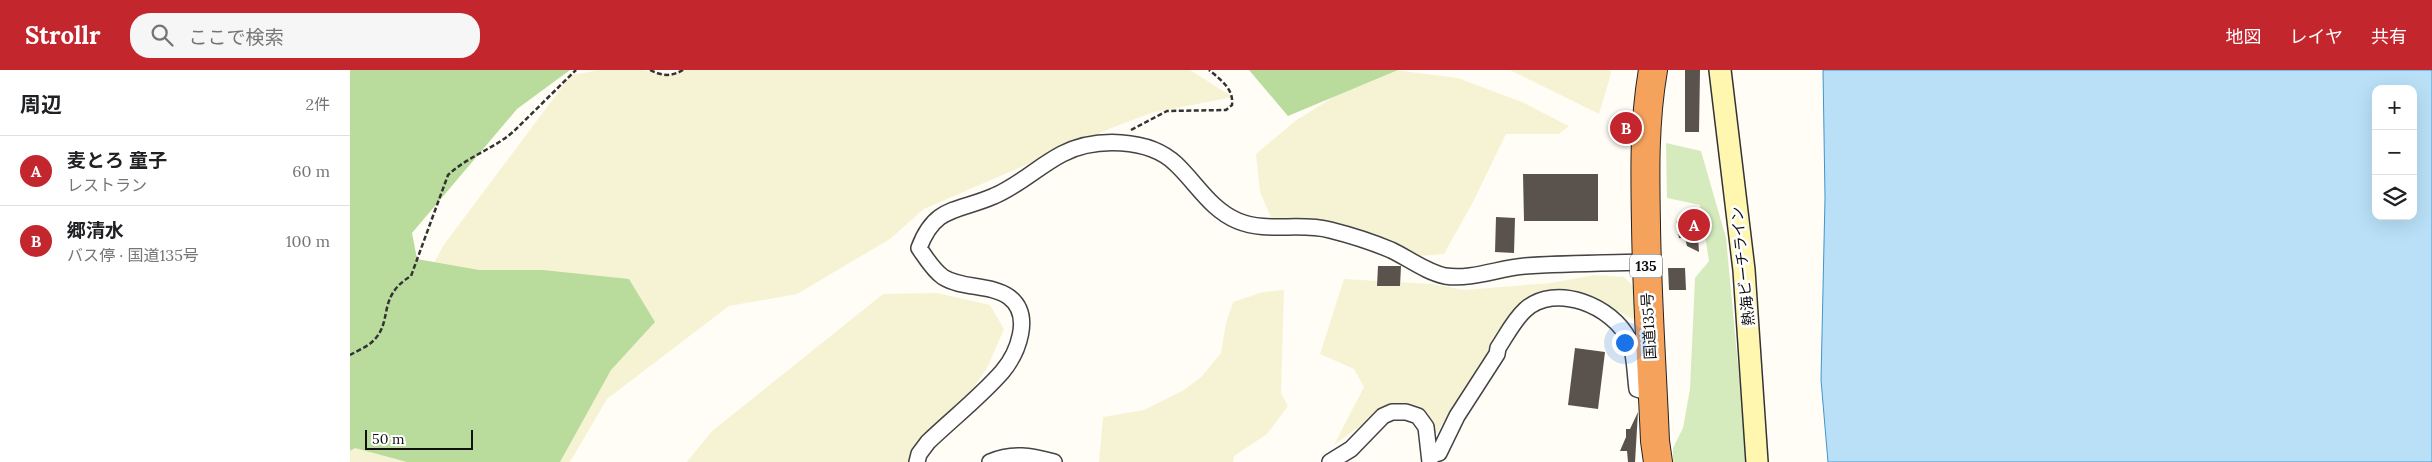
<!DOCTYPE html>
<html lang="ja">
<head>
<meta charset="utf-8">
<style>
	:root { --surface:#fff; --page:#f6f6f6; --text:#202124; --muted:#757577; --line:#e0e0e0; --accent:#c4262e }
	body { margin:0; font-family:Lora,"Noto Sans JP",serif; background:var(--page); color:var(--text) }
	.controls { position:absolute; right:15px; top:15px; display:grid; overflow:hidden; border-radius:10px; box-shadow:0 5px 20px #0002 }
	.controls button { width:45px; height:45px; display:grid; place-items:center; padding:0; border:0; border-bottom:1px solid var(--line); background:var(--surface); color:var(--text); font:25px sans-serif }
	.scale { position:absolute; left:15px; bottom:12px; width:108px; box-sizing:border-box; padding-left:5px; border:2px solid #111; border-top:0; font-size:14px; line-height:18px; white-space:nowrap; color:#111; -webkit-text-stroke:4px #fff; paint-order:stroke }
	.you { position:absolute; left:1274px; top:272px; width:18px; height:18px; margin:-12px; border:4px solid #fff; border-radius:50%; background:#1a73e8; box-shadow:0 0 0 8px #1a73e833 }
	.badge { display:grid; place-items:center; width:32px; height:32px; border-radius:50%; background:var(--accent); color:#fff; font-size:16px; font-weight:700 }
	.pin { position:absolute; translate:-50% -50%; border:2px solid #fff; box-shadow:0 1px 5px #0006 }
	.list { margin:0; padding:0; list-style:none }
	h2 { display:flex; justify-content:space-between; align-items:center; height:65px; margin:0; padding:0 20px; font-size:21px }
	h2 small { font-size:16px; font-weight:400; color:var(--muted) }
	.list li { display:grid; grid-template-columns:32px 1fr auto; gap:15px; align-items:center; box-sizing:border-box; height:70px; padding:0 20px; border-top:1px solid var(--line) }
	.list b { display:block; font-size:19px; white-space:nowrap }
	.list p { margin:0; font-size:16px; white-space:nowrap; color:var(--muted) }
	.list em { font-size:16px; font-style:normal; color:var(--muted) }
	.icon { flex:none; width:28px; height:28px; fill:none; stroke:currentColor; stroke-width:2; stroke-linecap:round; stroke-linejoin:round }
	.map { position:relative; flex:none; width:2082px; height:392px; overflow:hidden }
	header { display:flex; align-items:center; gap:30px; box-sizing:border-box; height:70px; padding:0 25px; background:var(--accent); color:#fff }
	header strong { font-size:24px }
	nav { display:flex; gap:28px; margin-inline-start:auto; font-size:18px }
	.search { width:350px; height:45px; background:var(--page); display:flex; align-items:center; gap:12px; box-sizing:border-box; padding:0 18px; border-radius:20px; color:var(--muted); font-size:19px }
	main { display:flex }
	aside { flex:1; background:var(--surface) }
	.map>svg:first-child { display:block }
	.farmland { fill:#f6f3d4 }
	.green { fill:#d5ebbd }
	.forest { fill:#b9dc9c }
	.water { fill:#b9e0f7; stroke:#3f96cf; fill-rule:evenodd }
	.building { fill:#5a524d }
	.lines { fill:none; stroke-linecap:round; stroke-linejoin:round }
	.street-casing { stroke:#444; stroke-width:18 }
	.secondary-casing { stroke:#333; stroke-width:24 }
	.highway-casing { stroke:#222; stroke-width:30 }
	.path { stroke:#333; stroke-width:2.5; stroke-dasharray:5 2.5; stroke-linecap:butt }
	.street { stroke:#fff; stroke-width:15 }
	.secondary { stroke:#fff6b0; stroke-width:21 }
	.highway { stroke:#f5a25d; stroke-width:28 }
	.labels { text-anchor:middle; stroke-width:5; stroke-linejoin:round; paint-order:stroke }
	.shield { fill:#fff; stroke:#585858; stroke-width:1 }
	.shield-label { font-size:14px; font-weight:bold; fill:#111 }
	.street-label { font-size:15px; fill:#111; stroke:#fff }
</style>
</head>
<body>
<header>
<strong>Strollr</strong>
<div class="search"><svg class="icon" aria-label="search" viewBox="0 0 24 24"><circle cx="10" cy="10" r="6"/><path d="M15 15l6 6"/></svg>ここで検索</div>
<nav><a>地図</a><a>レイヤ</a><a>共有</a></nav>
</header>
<main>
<aside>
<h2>周辺<small>2件</small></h2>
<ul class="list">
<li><span class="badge">A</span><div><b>麦とろ 童子</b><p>レストラン</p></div><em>60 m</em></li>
<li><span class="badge">B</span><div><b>郷清水</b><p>バス停 · 国道135号</p></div><em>100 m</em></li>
</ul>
</aside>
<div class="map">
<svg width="2082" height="392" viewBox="0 0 2082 392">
	<rect width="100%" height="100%" fill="#fffdf5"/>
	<path class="farmland" d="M250,0H291L325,5L329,0H840L883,27L801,43L759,59L574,139L540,169L447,224L379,236L257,329L220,392H0V299L36,284L93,176L221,5Z
		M1044,0L1108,8L1172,32L1219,56L1209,64H1156L1123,132L1094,184L1070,186L1040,172L923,152L910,122L906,84L945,51L993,21Z
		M1160,0H1260L1261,4L1249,44Z
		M1245,205L1274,207L1283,216L1285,250L1254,234L1211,224L1159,247L1085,366L1071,338L1049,336L1028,343L984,375L1014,317L1004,299L970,284L994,209L1082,214L1114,220L1200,213Z
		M934,220L931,323L938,336L917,364L884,386L883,392H749L753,347L794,340L834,320L851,307L871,283L876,253L883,232L913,222Z
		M587,223L640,235L654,259L638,296L605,346L562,392H337L361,362L533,224Z"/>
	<path class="green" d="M1316,73L1351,81L1376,168L1397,392H1323V378L1333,358L1340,319L1345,208L1359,191L1350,135L1317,128Z"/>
	<path class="forest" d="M0,0H220L167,39L62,163L67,189L129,200H193L279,209L305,252L261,300L210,392H57L5,378L0,381Z
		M899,0H1048L938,46Z"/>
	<path class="water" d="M1473,0H2082V392H1478L1471,310L1475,128ZM2026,19H2063V146H2026Z"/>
	<path class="building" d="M1335,0H1350L1349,62H1335Z
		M1173,104H1248V151H1174Z
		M1146,147L1165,148L1164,183L1145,182Z
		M1347,150L1349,182L1337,176L1335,168H1329L1326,151Z
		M1028,196H1051L1050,216H1027Z
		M1318,198H1335L1336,220H1319Z
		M1225,278L1255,282L1248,339L1218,335Z
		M1288,342L1285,392H1278L1277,381H1270L1276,367V359H1280Z"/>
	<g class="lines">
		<g class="street-casing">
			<path id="street" d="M1081,385L1089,383L1107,346L1147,284L1148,278C1156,266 1164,250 1175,240C1205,212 1263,236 1279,270C1285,281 1285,306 1287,319L1303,324
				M567,392L569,384L578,372C602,349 630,327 652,302C668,283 683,245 659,227C641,214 612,219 593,207C583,200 576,188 569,178C585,135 608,142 644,126C668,116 689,96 712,84C745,67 799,68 826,94C847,114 861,140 888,151C917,163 950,152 980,160C1000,165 1022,172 1041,180C1058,188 1076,202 1095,206C1122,210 1149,198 1175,196C1215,193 1256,193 1296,192
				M640,392C662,382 681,386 704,392
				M980,392L1001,379L1033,346L1042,342H1056L1068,346L1076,357L1080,392"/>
		</g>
		<g class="secondary-casing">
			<path id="secondary" d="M1370,0L1394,200L1407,392"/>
		</g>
		<g class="highway-casing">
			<path id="highway" d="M1303,0C1294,52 1295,103 1296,155C1297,227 1302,299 1305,371L1308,392"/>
		</g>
		<path class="path" d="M300,0C312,6 321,7 333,0
			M781,60L817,41L876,40L882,35C884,19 871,10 859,0
			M0,285C7,281 17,277 23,271C44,251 26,227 61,206L98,105C117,87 143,79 163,62L226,0"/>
		<use href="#street" class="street"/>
		<use href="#secondary" class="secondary"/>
		<use href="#highway" class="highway"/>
	</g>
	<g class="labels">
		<rect class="shield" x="1280" y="184.5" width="32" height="23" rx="4"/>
		<g class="shield-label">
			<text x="1296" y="201">135</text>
		</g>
		<g class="street-label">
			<text transform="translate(1393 196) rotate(-96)" y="5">熱海ビーチライン</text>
			<text transform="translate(1299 256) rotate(-93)" y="5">国道135号</text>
		</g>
	</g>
</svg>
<div class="controls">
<button>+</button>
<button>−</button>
<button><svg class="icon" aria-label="layers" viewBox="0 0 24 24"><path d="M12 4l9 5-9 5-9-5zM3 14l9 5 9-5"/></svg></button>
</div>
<div class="scale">50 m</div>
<div class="you"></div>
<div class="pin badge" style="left:1344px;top:155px">A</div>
<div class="pin badge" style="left:1276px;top:58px">B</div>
</div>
</main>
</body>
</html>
